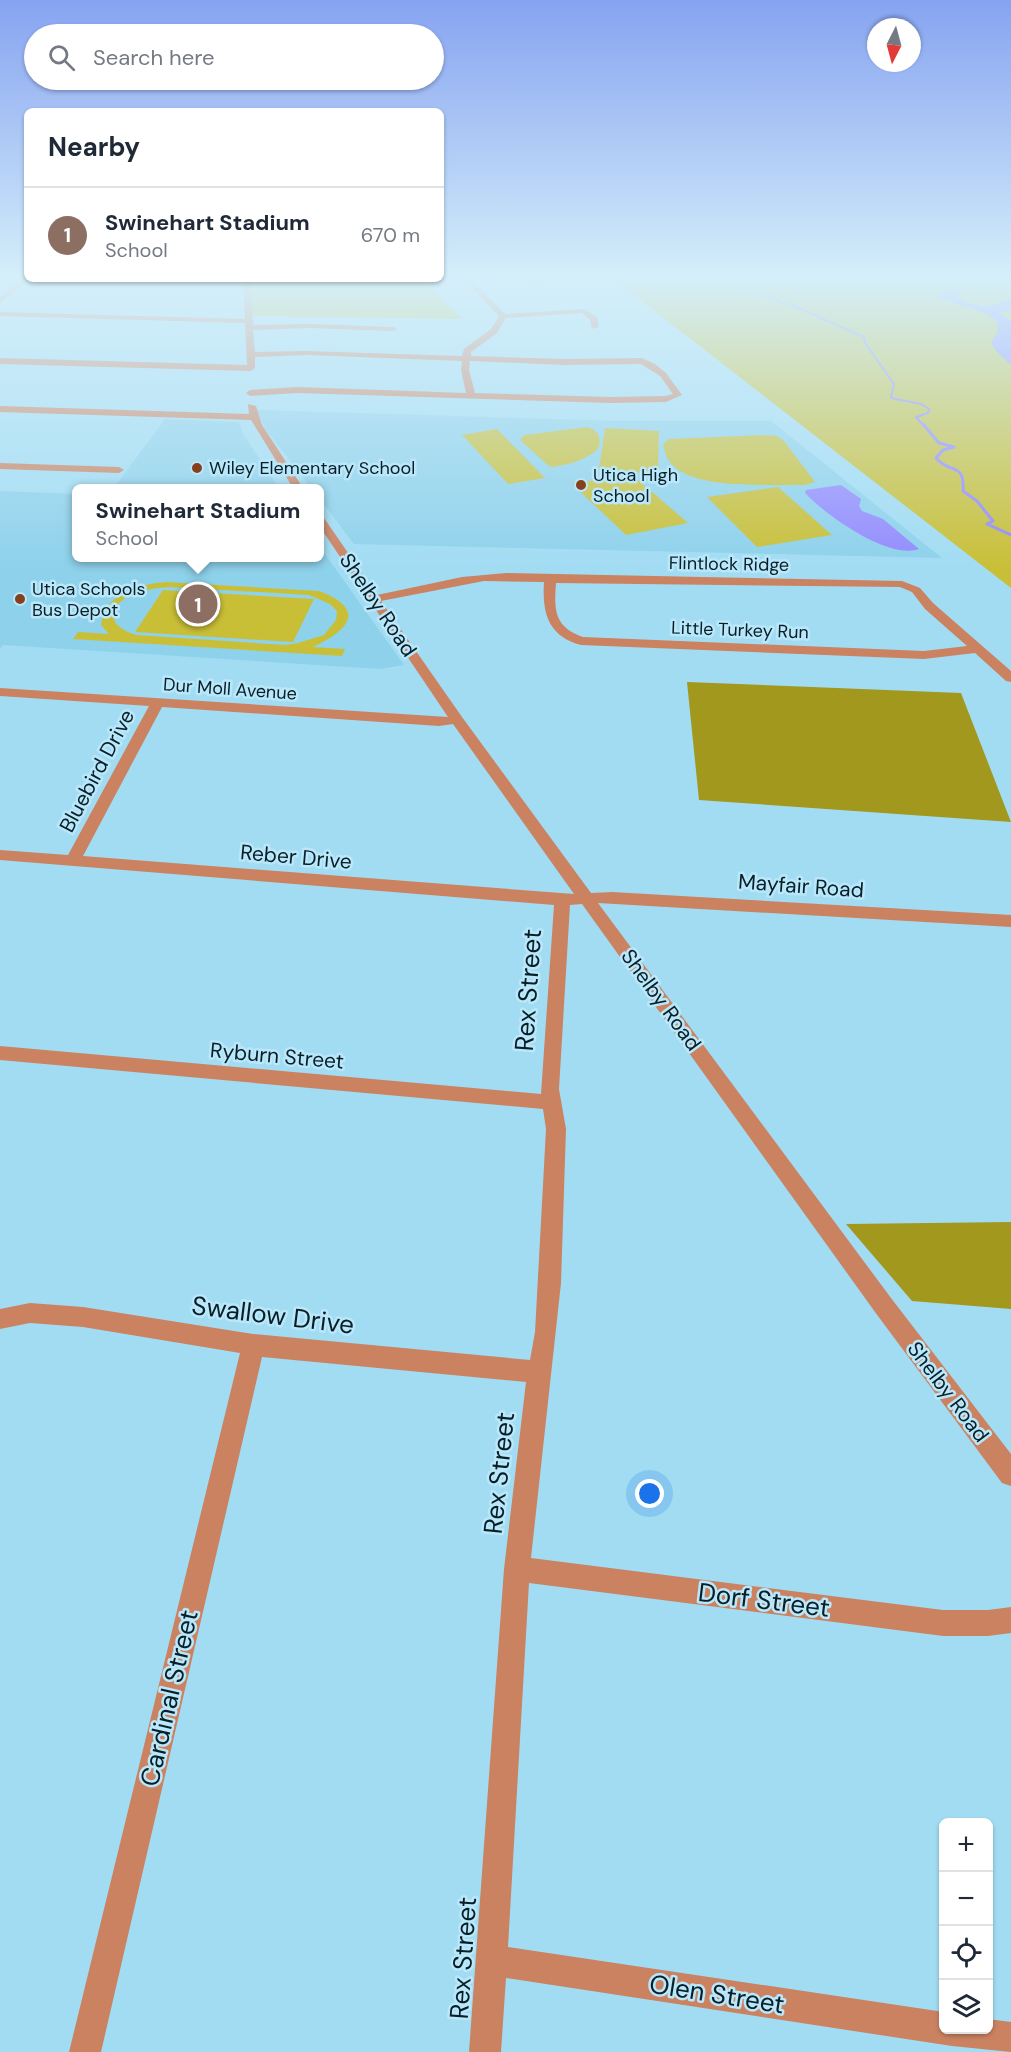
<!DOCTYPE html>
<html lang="en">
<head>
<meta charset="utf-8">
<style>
	:root { --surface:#fff; --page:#f6f6f7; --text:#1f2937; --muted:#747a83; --line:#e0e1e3; --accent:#db2777 }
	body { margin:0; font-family:"DM Sans",sans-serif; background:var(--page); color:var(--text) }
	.controls { position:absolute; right:18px; bottom:18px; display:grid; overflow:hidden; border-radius:9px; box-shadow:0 2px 4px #0004 }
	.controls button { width:54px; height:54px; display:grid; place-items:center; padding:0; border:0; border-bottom:2px solid var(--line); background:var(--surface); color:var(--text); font:30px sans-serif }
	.compass { position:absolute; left:867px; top:18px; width:54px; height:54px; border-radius:50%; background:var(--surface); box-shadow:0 2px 4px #0004; rotate:186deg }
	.you { position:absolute; left:650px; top:1494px; width:21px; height:21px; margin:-15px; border:4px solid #fff; border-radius:50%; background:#1a73e8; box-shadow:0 0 0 9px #1a73e833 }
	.badge { display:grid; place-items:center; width:39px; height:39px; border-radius:50%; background:var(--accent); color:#fff; font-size:20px; font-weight:700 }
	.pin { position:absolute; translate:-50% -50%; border:3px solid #fff; box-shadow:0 2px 6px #0006 }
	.popup { position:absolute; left:72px; top:484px; width:252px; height:78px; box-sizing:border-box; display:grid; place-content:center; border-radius:9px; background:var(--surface); filter:drop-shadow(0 2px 4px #0005); font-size:20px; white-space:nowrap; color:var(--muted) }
	.popup b { font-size:22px; color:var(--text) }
	.popup::after { content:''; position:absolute; left:50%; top:100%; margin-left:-12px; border:12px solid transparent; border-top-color:var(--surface) }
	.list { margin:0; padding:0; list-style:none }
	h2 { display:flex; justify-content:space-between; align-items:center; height:78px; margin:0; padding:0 24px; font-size:26px }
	h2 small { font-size:20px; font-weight:400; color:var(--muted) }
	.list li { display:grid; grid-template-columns:39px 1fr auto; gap:18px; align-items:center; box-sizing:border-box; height:96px; padding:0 24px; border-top:2px solid var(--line) }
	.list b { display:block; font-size:22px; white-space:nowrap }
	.list p { margin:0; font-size:20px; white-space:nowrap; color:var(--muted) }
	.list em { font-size:20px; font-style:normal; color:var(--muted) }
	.icon { flex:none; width:33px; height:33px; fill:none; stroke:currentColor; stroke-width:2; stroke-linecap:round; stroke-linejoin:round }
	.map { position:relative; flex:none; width:1011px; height:2052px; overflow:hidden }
	.search { position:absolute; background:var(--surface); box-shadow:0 2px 4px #0004; left:24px; top:24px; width:420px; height:66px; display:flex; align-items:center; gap:15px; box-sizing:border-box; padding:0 21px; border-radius:33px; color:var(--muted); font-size:22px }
	.panel { position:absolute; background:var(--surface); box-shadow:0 2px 4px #0004; left:24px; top:108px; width:420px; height:174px; border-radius:9px }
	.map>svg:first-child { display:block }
	.built { fill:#8ed1eb }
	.green { fill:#c9bf37; fill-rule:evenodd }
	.forest { fill:#a1981d }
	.water { fill:#938afe }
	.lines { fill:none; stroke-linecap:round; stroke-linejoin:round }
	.stream-far1 { stroke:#938afe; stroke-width:2 }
	.stream { stroke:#938afe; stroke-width:3 }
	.minor { fill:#cb8261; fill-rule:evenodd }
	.poi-dot { fill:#87401d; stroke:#bae7fa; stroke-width:2 }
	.labels { text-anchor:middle; stroke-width:5; stroke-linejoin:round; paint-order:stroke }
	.far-poi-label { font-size:18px; fill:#071f27; stroke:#bae7fa; text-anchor:start }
	.far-street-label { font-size:18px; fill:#071f27; stroke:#bae7fa }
	.street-label { font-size:21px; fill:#071f27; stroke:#bae7fa }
	.near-street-label { font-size:26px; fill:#071f27; stroke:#bae7fa }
</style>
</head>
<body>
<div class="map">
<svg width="1011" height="2052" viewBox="0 0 1011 2052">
	<rect width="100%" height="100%" fill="#a2dcf3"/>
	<path class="built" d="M257,410L619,421H771L942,558L354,544L320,499V488H311L264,427Z
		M165,419L239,422L243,434L279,488H114Z
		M0,491L76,494V558H320V547L404,665L380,669L3,645L0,649Z"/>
	<path class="green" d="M247,281H424L462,319L248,316Z
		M616,281H1011V588Z
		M588,427C599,431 602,438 598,449C584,461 568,465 550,467L520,440L524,435Z
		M605,428L659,431L658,473L599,470Z
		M497,429L545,478L508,484L462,435Z
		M763,435L777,436L784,441L815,482L804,485C770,484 692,491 670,462C666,458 665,451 663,445L668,439Z
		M631,474L688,523L626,535L572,484Z
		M778,487L832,535L757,547L707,497Z
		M167,582L319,591C369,610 347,631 313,647L345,649L342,656L73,639L78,632L109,634L101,625C106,592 139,584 167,582ZM169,587L309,595L330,604L337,611L336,620L324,635L298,643L285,645L137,635C114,629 102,613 127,597C140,590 155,588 169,587Z
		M163,590L314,599L293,642L135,632Z"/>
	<path class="forest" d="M687,682L961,693L1011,822L699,800Z
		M1011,1222V1309L912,1301L846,1224Z"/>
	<path class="water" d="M953,288L960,290L958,297C974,309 994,308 1011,298V309L1000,313L1011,321V365L996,351L991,342L998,332L997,321L987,314L940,298L938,293Z
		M841,485L861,499L859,506L862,511L883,519L919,549C888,560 826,515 805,493L806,490Z"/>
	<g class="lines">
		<path class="stream-far1" d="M721,281L794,306L864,337L865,343L894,384L891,398L921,404L929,409L928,413L916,417L924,426"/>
		<path class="stream" d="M923,424L939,443L954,447L943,450L936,458C950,475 965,461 963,491L977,501L993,521L987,524L1011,535"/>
		<path class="minor" d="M19,281H28L0,303V297Z
			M243,281H251L253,325L309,324L393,327L397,329L393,331L309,328L253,330L255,352L306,351L462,356L464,349L491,329L499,316L465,281H473L505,314L584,309L597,317L599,327L592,329L590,320L582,313L506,318L497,333L471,352V356L564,359L642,358L655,364L666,373L682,395L666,402L611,403L297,393L250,396L246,393L250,390L297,387L466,393L461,370L462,361L306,355L255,357V368L251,371L0,364V358L247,365L245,323L0,316V312L245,319ZM470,361L564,365L641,364L660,376L673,394L665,396L611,397L475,393L469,370Z
			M517,281H541L544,283L540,285Z
			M248,404L256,406L262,425L303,488H293L251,420L0,412V406L249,414Z
			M0,463L119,467L124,470L119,473L0,469Z
			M320,517L324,518L377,595L462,577L506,573L902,581L920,588L933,603L1011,671V682L1006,681L975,653L924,659L581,645C548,636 542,613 544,582L484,581L381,601L462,717L591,893L612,892L1011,915V927L598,903L891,1298L1011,1454V1486L1002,1483L875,1312L582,904L570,905L559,1089L566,1129L561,1283L531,1558L943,1610H988L1011,1607V1633L988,1636H943L529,1583L508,1947L944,2012V2030H988V2019L1011,2022V2052L952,2046L506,1978L501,2052H469L504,1569L526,1382L262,1357L101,2052H69L240,1353L83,1327L30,1323L0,1329V1309L30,1303L83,1307L253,1334L530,1360L535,1332L546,1129L543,1109L0,1060V1046L541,1094L554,905L0,860V850L68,855L149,706L0,696V688L448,717L320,527ZM556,583L900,587L912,592L925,609L967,646L924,651L583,637C554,627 554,610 556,583ZM162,707L439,726L453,724L574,894L83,856Z"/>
	</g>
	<linearGradient id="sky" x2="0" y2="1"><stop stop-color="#86a3f1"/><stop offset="0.49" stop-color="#d5effa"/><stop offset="1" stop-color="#d5effa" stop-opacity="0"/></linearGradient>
	<rect width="1011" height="568" fill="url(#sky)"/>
	<g class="poi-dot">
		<circle cx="197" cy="468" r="6"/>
		<circle cx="581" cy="485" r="6"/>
		<circle cx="20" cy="599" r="6"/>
	</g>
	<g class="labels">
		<g class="far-poi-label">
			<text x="209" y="474">Wiley Elementary School</text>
			<text x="593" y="481">Utica High<tspan x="593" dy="21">School</tspan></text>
			<text x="32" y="595">Utica Schools<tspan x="32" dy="21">Bus Depot</tspan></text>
		</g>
		<g class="far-street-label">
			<text transform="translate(729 564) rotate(1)" y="6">Flintlock Ridge</text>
			<text transform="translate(740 630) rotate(2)" y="6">Little Turkey Run</text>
			<text transform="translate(230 689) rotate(4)" y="6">Dur Moll Avenue</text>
		</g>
		<g class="street-label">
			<text transform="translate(378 605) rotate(56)" y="7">Shelby Road</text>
			<text transform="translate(97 771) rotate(-62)" y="7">Bluebird Drive</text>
			<text transform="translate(296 857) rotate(5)" y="7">Reber Drive</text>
			<text transform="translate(801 886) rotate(4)" y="7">Mayfair Road</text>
			<text transform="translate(661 1000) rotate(54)" y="7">Shelby Road</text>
			<text transform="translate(277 1056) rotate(5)" y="7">Ryburn Street</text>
			<text transform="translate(948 1392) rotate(53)" y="7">Shelby Road</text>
		</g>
		<g class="near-street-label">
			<text transform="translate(528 990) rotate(-86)" y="9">Rex Street</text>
			<text transform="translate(273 1315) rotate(7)" y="9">Swallow Drive</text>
			<text transform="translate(499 1473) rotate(-84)" y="9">Rex Street</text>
			<text transform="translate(764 1600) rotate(7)" y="9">Dorf Street</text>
			<text transform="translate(169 1698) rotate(-77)" y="9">Cardinal Street</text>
			<text transform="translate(463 1958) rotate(-86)" y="9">Rex Street</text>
			<text transform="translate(717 1994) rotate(9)" y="9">Olen Street</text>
		</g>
	</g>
</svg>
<div class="controls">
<button>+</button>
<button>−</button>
<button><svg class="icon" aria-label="locate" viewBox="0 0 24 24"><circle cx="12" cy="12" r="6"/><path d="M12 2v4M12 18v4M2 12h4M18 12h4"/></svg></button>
<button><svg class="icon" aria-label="layers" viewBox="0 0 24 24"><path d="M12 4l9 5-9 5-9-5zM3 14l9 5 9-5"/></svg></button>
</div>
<svg class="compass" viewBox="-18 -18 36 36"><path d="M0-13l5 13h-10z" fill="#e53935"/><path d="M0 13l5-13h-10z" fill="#747a83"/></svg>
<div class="you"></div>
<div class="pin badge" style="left:198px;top:604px;background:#8d6e63">1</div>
<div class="popup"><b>Swinehart Stadium</b>School</div>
<div class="search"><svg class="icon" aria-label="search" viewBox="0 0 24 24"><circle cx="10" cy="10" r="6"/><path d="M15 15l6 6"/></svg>Search here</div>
<section class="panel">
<h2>Nearby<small></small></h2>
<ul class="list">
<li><span class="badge" style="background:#8d6e63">1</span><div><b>Swinehart Stadium</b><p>School</p></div><em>670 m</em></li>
</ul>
</section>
</div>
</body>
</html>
